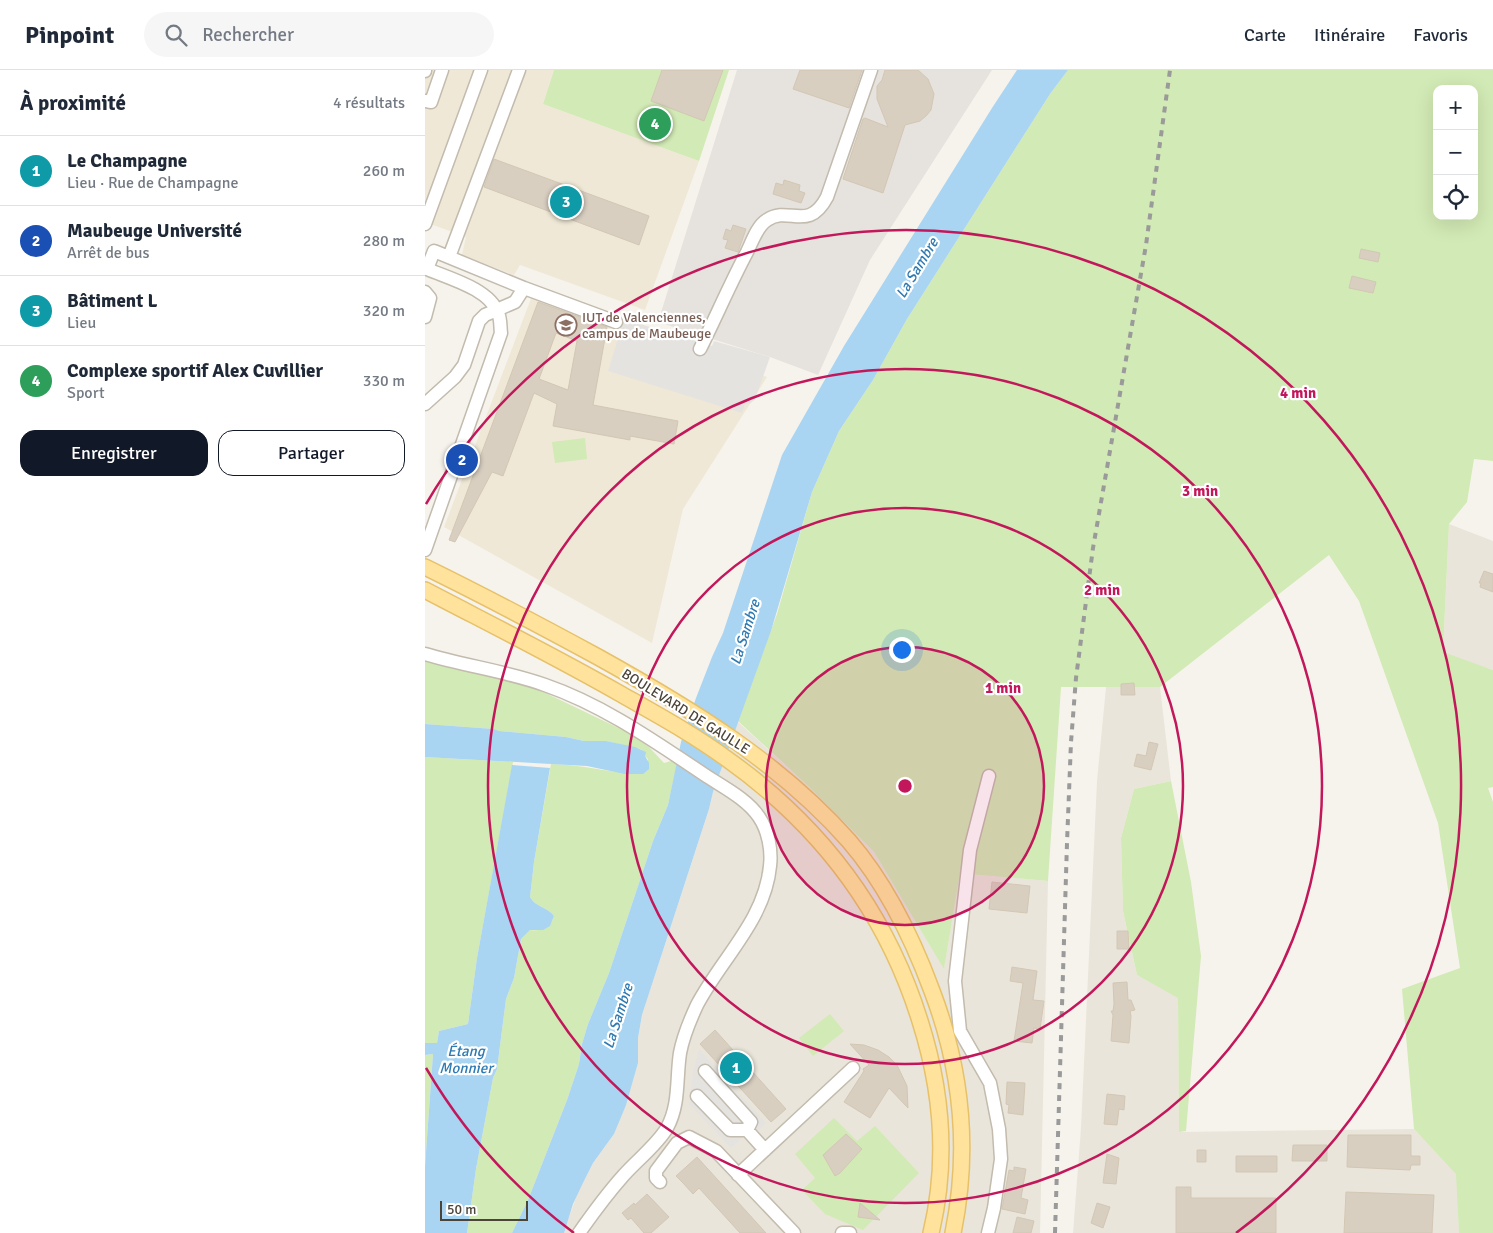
<!DOCTYPE html>
<html lang="fr">
<head>
<meta charset="utf-8">
<style>
	:root { --surface:#fff; --page:#f6f6f7; --text:#1f2937; --muted:#747a83; --line:#e0e1e3; --accent:#111827 }
	body { margin:0; font-family:Signika,sans-serif; background:var(--page); color:var(--text) }
	.controls { position:absolute; right:15px; top:15px; display:grid; overflow:hidden; border-radius:10px; box-shadow:0 5px 20px #0002 }
	.controls button { width:45px; height:45px; display:grid; place-items:center; padding:0; border:0; border-bottom:1px solid var(--line); background:var(--surface); color:var(--text); font:25px sans-serif }
	.scale { position:absolute; left:15px; bottom:12px; width:88px; box-sizing:border-box; padding-left:5px; border:2px solid #4b4439; border-top:0; font-size:14px; line-height:18px; white-space:nowrap; color:#4b4439; -webkit-text-stroke:4px #fff; paint-order:stroke }
	.you { position:absolute; left:476px; top:579px; width:18px; height:18px; margin:-12px; border:4px solid #fff; border-radius:50%; background:#1a73e8; box-shadow:0 0 0 8px #1a73e833 }
	.badge { display:grid; place-items:center; width:32px; height:32px; border-radius:50%; background:var(--accent); color:#fff; font-size:16px; font-weight:700 }
	.pin { position:absolute; translate:-50% -50%; border:2px solid #fff; box-shadow:0 1px 5px #0006 }
	.list { margin:0; padding:0; list-style:none }
	h2 { display:flex; justify-content:space-between; align-items:center; height:65px; margin:0; padding:0 20px; font-size:21px }
	h2 small { font-size:16px; font-weight:400; color:var(--muted) }
	.list li { display:grid; grid-template-columns:32px 1fr auto; gap:15px; align-items:center; box-sizing:border-box; height:70px; padding:0 20px; border-top:1px solid var(--line) }
	.list b { display:block; font-size:19px; white-space:nowrap }
	.list p { margin:0; font-size:16px; white-space:nowrap; color:var(--muted) }
	.list em { font-size:16px; font-style:normal; color:var(--muted) }
	.actions { display:flex; gap:10px; padding:15px 20px }
	.actions a { flex:1; padding:11px 0; border:1px solid var(--accent); border-radius:15px; text-align:center; font-size:18px; color:var(--accent) }
	.actions .main { background:var(--accent); color:#fff }
	.icon { flex:none; width:28px; height:28px; fill:none; stroke:currentColor; stroke-width:2; stroke-linecap:round; stroke-linejoin:round }
	.map { position:relative; flex:none; width:1068px; height:1163px; overflow:hidden }
	header { display:flex; align-items:center; gap:30px; box-sizing:border-box; height:70px; padding:0 25px; background:var(--surface); border-bottom:1px solid var(--line) }
	header strong { font-size:24px }
	nav { display:flex; gap:28px; margin-inline-start:auto; font-size:18px }
	.search { width:350px; height:45px; background:var(--page); display:flex; align-items:center; gap:12px; box-sizing:border-box; padding:0 18px; border-radius:28px; color:var(--muted); font-size:19px }
	main { display:flex }
	aside { flex:1; background:var(--surface) }
	.map>svg:first-child { display:block }
	.residential { fill:#eae5da }
	.industrial { fill:#e6e2dd }
	.education { fill:#efe8d6 }
	.green { fill:#d2eab5; fill-rule:evenodd }
	.parking { fill:#e5e3e0 }
	.water { fill:#a9d4f2 }
	.building { fill:#d8cfc1; stroke:#d3c7b4; fill-rule:evenodd }
	.lines { fill:none; stroke-linecap:round; stroke-linejoin:round }
	.minor-casing { stroke:#c2bbae; stroke-width:15 }
	.major-casing { stroke:#e6c16a; stroke-width:18 }
	.minor { stroke:#fff; stroke-width:12 }
	.major { stroke:#ffe39c; stroke-width:15 }
	.rail { stroke:#9a9a9a; stroke-width:4; stroke-dasharray:6 6; stroke-linecap:butt }
	.ring { fill:none; stroke:#c2185b; stroke-width:2.5 }
	.labels { text-anchor:middle; stroke-width:4.5; stroke-linejoin:round; paint-order:stroke }
	.education-label { font-size:14px; fill:#785e54; stroke:#fff; text-anchor:start }
	.street-label { font-size:14px; fill:#4b4439; stroke:#fff }
	.water-label { font-size:15px; font-style:italic; fill:#2e7ab2; stroke:#fff }
	.centre { fill:#c2185b; stroke:#fff; stroke-width:2.5 }
	.ring-label { font-size:15px; text-anchor:middle; font-weight:bold; fill:#c2185b; stroke:#fff; stroke-width:4.5; stroke-linejoin:round; paint-order:stroke }
</style>
</head>
<body>
<header>
<strong>Pinpoint</strong>
<div class="search"><svg class="icon" aria-label="search" viewBox="0 0 24 24"><circle cx="10" cy="10" r="6"/><path d="M15 15l6 6"/></svg>Rechercher</div>
<nav><a>Carte</a><a>Itinéraire</a><a>Favoris</a></nav>
</header>
<main>
<aside>
<h2>À proximité<small>4 résultats</small></h2>
<ul class="list">
<li><span class="badge" style="background:#0f9aa8">1</span><div><b>Le Champagne</b><p>Lieu · Rue de Champagne</p></div><em>260 m</em></li>
<li><span class="badge" style="background:#1a4fb4">2</span><div><b>Maubeuge Université</b><p>Arrêt de bus</p></div><em>280 m</em></li>
<li><span class="badge" style="background:#0f9aa8">3</span><div><b>Bâtiment L</b><p>Lieu</p></div><em>320 m</em></li>
<li><span class="badge" style="background:#2e9e5b">4</span><div><b>Complexe sportif Alex Cuvillier</b><p>Sport</p></div><em>330 m</em></li>
</ul>
<div class="actions"><a class="main">Enregistrer</a><a>Partager</a></div>
</aside>
<div class="map">
<svg width="1068" height="1163" viewBox="0 0 1068 1163">
	<rect width="100%" height="100%" fill="#f6f3ec"/>
	<path class="residential" d="M1024,454L1068,471V600L1018,583Z
		M681,617H735L746,711L709,719L696,768L698,841L712,905L753,927L754,1062L989,1059L1032,1104L1034,1163H648L656,1058L672,711Z
		M312,651L383,716L449,782L519,898L535,802L623,811L615,1163H138L152,1125L168,1093L189,1064L205,1020L213,993V968L217,945L284,739L288,722Z"/>
	<path class="industrial" d="M312,0H567L445,190L393,305L345,287L233,252Z"/>
	<path class="education" d="M0,0H129L118,34L274,91L220,240L95,195L89,205L37,185L41,167L0,152Z
		M107,226L342,307L258,439L227,573L19,457Z"/>
	<path class="green" d="M129,0H304L274,91L118,34Z
		M643,0H1068V391L1049,389L1042,432L1024,454L1018,582L1068,600V717L1063,718L1068,732V1163H1034L1031,1104L989,1059L977,919L1035,898L1013,753L934,531L904,485L735,617H636L623,811L535,803L519,899L449,782L383,716L313,651L352,544L387,422L414,361L448,310L482,249L625,24ZM1012,19H1049V146H1012Z
		M160,368L162,389L130,393L127,372Z
		M0,588L73,605L110,618L204,663L224,677L239,693L253,689L243,735L228,771L184,903L163,954L157,974L154,994L142,1030L103,1130L87,1163H42L51,1099L68,1008L72,999L81,929L89,908L96,869L105,860C118,861 125,859 129,846C123,837 110,837 105,827L109,792L126,694C155,694 187,704 218,703L223,689L220,686V682L215,679L181,671H159L141,667L74,661L69,659L0,654Z
		M0,687L88,692L52,888L43,954L14,961L12,973H0Z
		M746,711L766,812L776,886L761,1061L754,1062L753,928L712,905L698,841L696,768L709,719Z
		M405,944L419,961L388,986L374,968Z
		M8,984L0,1096V985Z
		M409,1048L432,1071L450,1056L494,1103L438,1160L400,1144L377,1120L390,1108L370,1084Z"/>
	<path class="parking" d="M199,249L287,276L289,271L345,287L330,329L326,333L320,334L317,343L183,301Z
		M274,979L341,1053L332,1062L317,1068L306,1078L264,1034L268,1002Z"/>
	<path class="water" d="M592,0H643L625,24L482,249L448,310L414,361L387,422L346,561L288,722L284,739L217,945L213,968V993L201,1035L189,1064L168,1093L158,1113L148,1134L139,1163H87L103,1130L142,1030L154,994L157,974L163,954L184,903L228,771L243,735L256,672L271,628L287,587L298,563L357,385L419,276L567,38Z
		M0,654L69,659L74,661L141,667L159,671H181L210,677L221,682L220,686L224,693V699L218,704H200L162,696L0,687Z
		M87,695L125,698L109,792L105,827C110,837 123,837 129,846L125,856L118,860H105L96,869L89,908L81,929L72,999L68,1008L51,1099L42,1163H0V1096L8,984L0,985V973H12L14,961L43,954L52,888Z"/>
	<path class="building" d="M237,0H298L279,51L226,31Z
		M375,0H437L424,38L368,19Z
		M460,0H493L503,9L509,24L506,40L501,46L495,51L480,55L458,123L418,109L438,49L440,48L463,57L452,29V16L457,10Z
		M69,89L224,146L214,175L59,117Z
		M359,110L375,115L374,121L380,123L376,133L348,124L351,113L358,115Z
		M308,155L321,159L313,182L300,178L303,170L298,169L301,159L306,161Z
		M936,179L955,183L953,192L934,188Z
		M927,206L951,212L948,223L924,218Z
		M113,232L182,257L168,335L253,351L249,374L205,366V370L128,356L132,334L109,323L78,406L67,402L30,472L24,470ZM131,263L152,271L143,320L114,309Z
		M1059,501L1068,504V522L1055,517L1056,513H1054Z
		M709,613L710,625H696V614Z
		M724,672L733,674L726,700L709,696L712,684L721,686Z
		M567,812L605,816L602,843L564,839Z
		M692,861H703L704,879H692Z
		M587,897L612,901L608,930L619,931L615,959L609,958L607,973L589,971L598,913L585,911Z
		M702,912L703,930H706L710,940L705,941L706,946L704,973L686,971L688,945L686,941H688L689,934L688,913Z
		M290,960L361,1039L346,1052L275,974Z
		M425,974L439,975L453,980L464,987L472,995L482,1016L483,1038L464,1018L445,1048L419,1032L439,1001L438,999L444,995Z
		M582,1012L600,1013L598,1045L583,1043L584,1035L581,1034Z
		M682,1024L700,1026L699,1040L694,1039L692,1055L679,1054Z
		M421,1064L437,1079L415,1103L410,1106L398,1085Z
		M923,1065H986V1086H995V1095H986L985,1100L922,1097Z
		M868,1075H902V1091H867Z
		M772,1080H781V1092H772Z
		M682,1084L694,1088L691,1114L678,1113Z
		M811,1086H852V1102H811Z
		M272,1087L312,1131L341,1163H315L274,1118L268,1124L258,1113L251,1106Z
		M589,1097L601,1099L596,1128L603,1130L600,1144L577,1139L584,1100L589,1101Z
		M751,1117H766V1128H851V1163H751Z
		M921,1122L1009,1125L1007,1163H919Z
		M222,1124L244,1147L226,1163H219L206,1148L203,1150L197,1143L209,1133L210,1135Z
		M435,1133L455,1150L433,1147Z
		M672,1133L685,1137L678,1158L666,1153Z
		M592,1147L609,1151L606,1163H588Z"/>
	<g class="lines">
		<g class="minor-casing">
			<path id="minor" d="M0,1V0
				M0,31L6,32L17,0
				M0,154L56,0
				M24,187L94,0
				M0,198C22,208 64,218 73,243C76,249 75,256 76,263L0,480
				M2,199L9,181L99,218L191,252
				M0,222L5,228L0,247
				M275,279C291,247 305,214 322,182C327,172 332,156 342,150C364,135 383,163 402,127L446,0
				M0,334L30,307L39,295L54,251L60,245L90,232L99,218
				M0,584C40,596 81,601 120,615C178,635 229,671 280,705C298,717 322,729 334,747C343,760 347,780 345,796C340,850 296,889 272,935C265,950 258,967 255,983C251,1009 255,1034 242,1058C231,1076 212,1090 198,1106C182,1124 168,1143 154,1163
				M280,1001L326,1052L322,1060L340,1080
				M272,1026L305,1060H322
				M313,1105L428,998
				M235,1112L231,1108V1101L252,1073L264,1067L291,1081L369,1163
				M417,1163H425
				M563,1163L569,1138L576,1089L574,1059L565,1013L535,961L530,911L545,780L564,706"/>
		</g>
		<g class="major-casing">
			<path id="major" d="M0,497C59,526 116,556 173,587C265,638 354,692 424,771C462,815 487,867 507,921C537,1000 545,1080 528,1163
				M0,520C65,554 131,587 194,623C231,644 268,664 302,689C395,755 461,841 495,951C517,1020 523,1092 506,1163"/>
		</g>
		<use href="#minor" class="minor"/>
		<use href="#major" class="major"/>
		<path class="rail" d="M630,1163L642,773L646,672L651,608L668,478L721,175L745,0"/>
	</g>
	<circle cx="480" cy="716" r="139" fill="#c2185b" fill-opacity=".12"/>
	<g class="ring">
		<circle cx="480" cy="716" r="139"/>
		<circle cx="480" cy="716" r="278"/>
		<circle cx="480" cy="716" r="417"/>
		<path d="M149 1163A556 556 0 0 1 1 998M1 434A556 556 0 1 1 811 1163"/>
	</g>
	<defs>
		<g id="university-ring" transform="scale(1.125)"><circle r="9.5" fill="#fff" stroke="#8d6e63" stroke-width="1.5"/><path d="M0-5L7-2L0 1L-7-2ZM-4 1L0 2.5L4 1V4Q0 6-4 4Z" fill="#8d6e63"/></g>
	</defs>
	<g fill-rule="evenodd">
		<use href="#university-ring" x="141" y="255"/>
	</g>
	<g class="labels">
		<g class="education-label">
			<text x="157" y="252">IUT de Valenciennes,<tspan x="157" dy="16">campus de Maubeuge</tspan></text>
		</g>
		<g class="street-label">
			<text transform="translate(261 641) rotate(32)" y="5">BOULEVARD DE GAULLE</text>
		</g>
		<g class="water-label">
			<text transform="translate(492 198) rotate(-59)" y="5">La Sambre</text>
			<text transform="translate(320 562) rotate(-72)" y="5">La Sambre</text>
			<text transform="translate(193 946) rotate(-72)" y="5">La Sambre</text>
			<text x="41" y="986">Étang<tspan x="41" dy="17">Monnier</tspan></text>
		</g>
	</g>
	<circle cx="480" cy="716" r="8" class="centre"/>
	<g class="ring-label">
		<text x="873" y="328">4 min</text>
		<text x="775" y="426">3 min</text>
		<text x="677" y="525">2 min</text>
		<text x="578" y="623">1 min</text>
	</g>
</svg>
<div class="controls">
<button>+</button>
<button>−</button>
<button><svg class="icon" aria-label="locate" viewBox="0 0 24 24"><circle cx="12" cy="12" r="6"/><path d="M12 2v4M12 18v4M2 12h4M18 12h4"/></svg></button>
</div>
<div class="scale">50 m</div>
<div class="you"></div>
<div class="pin badge" style="left:311px;top:998px;background:#0f9aa8">1</div>
<div class="pin badge" style="left:37px;top:390px;background:#1a4fb4">2</div>
<div class="pin badge" style="left:141px;top:132px;background:#0f9aa8">3</div>
<div class="pin badge" style="left:230px;top:54px;background:#2e9e5b">4</div>
</div>
</main>
</body>
</html>
